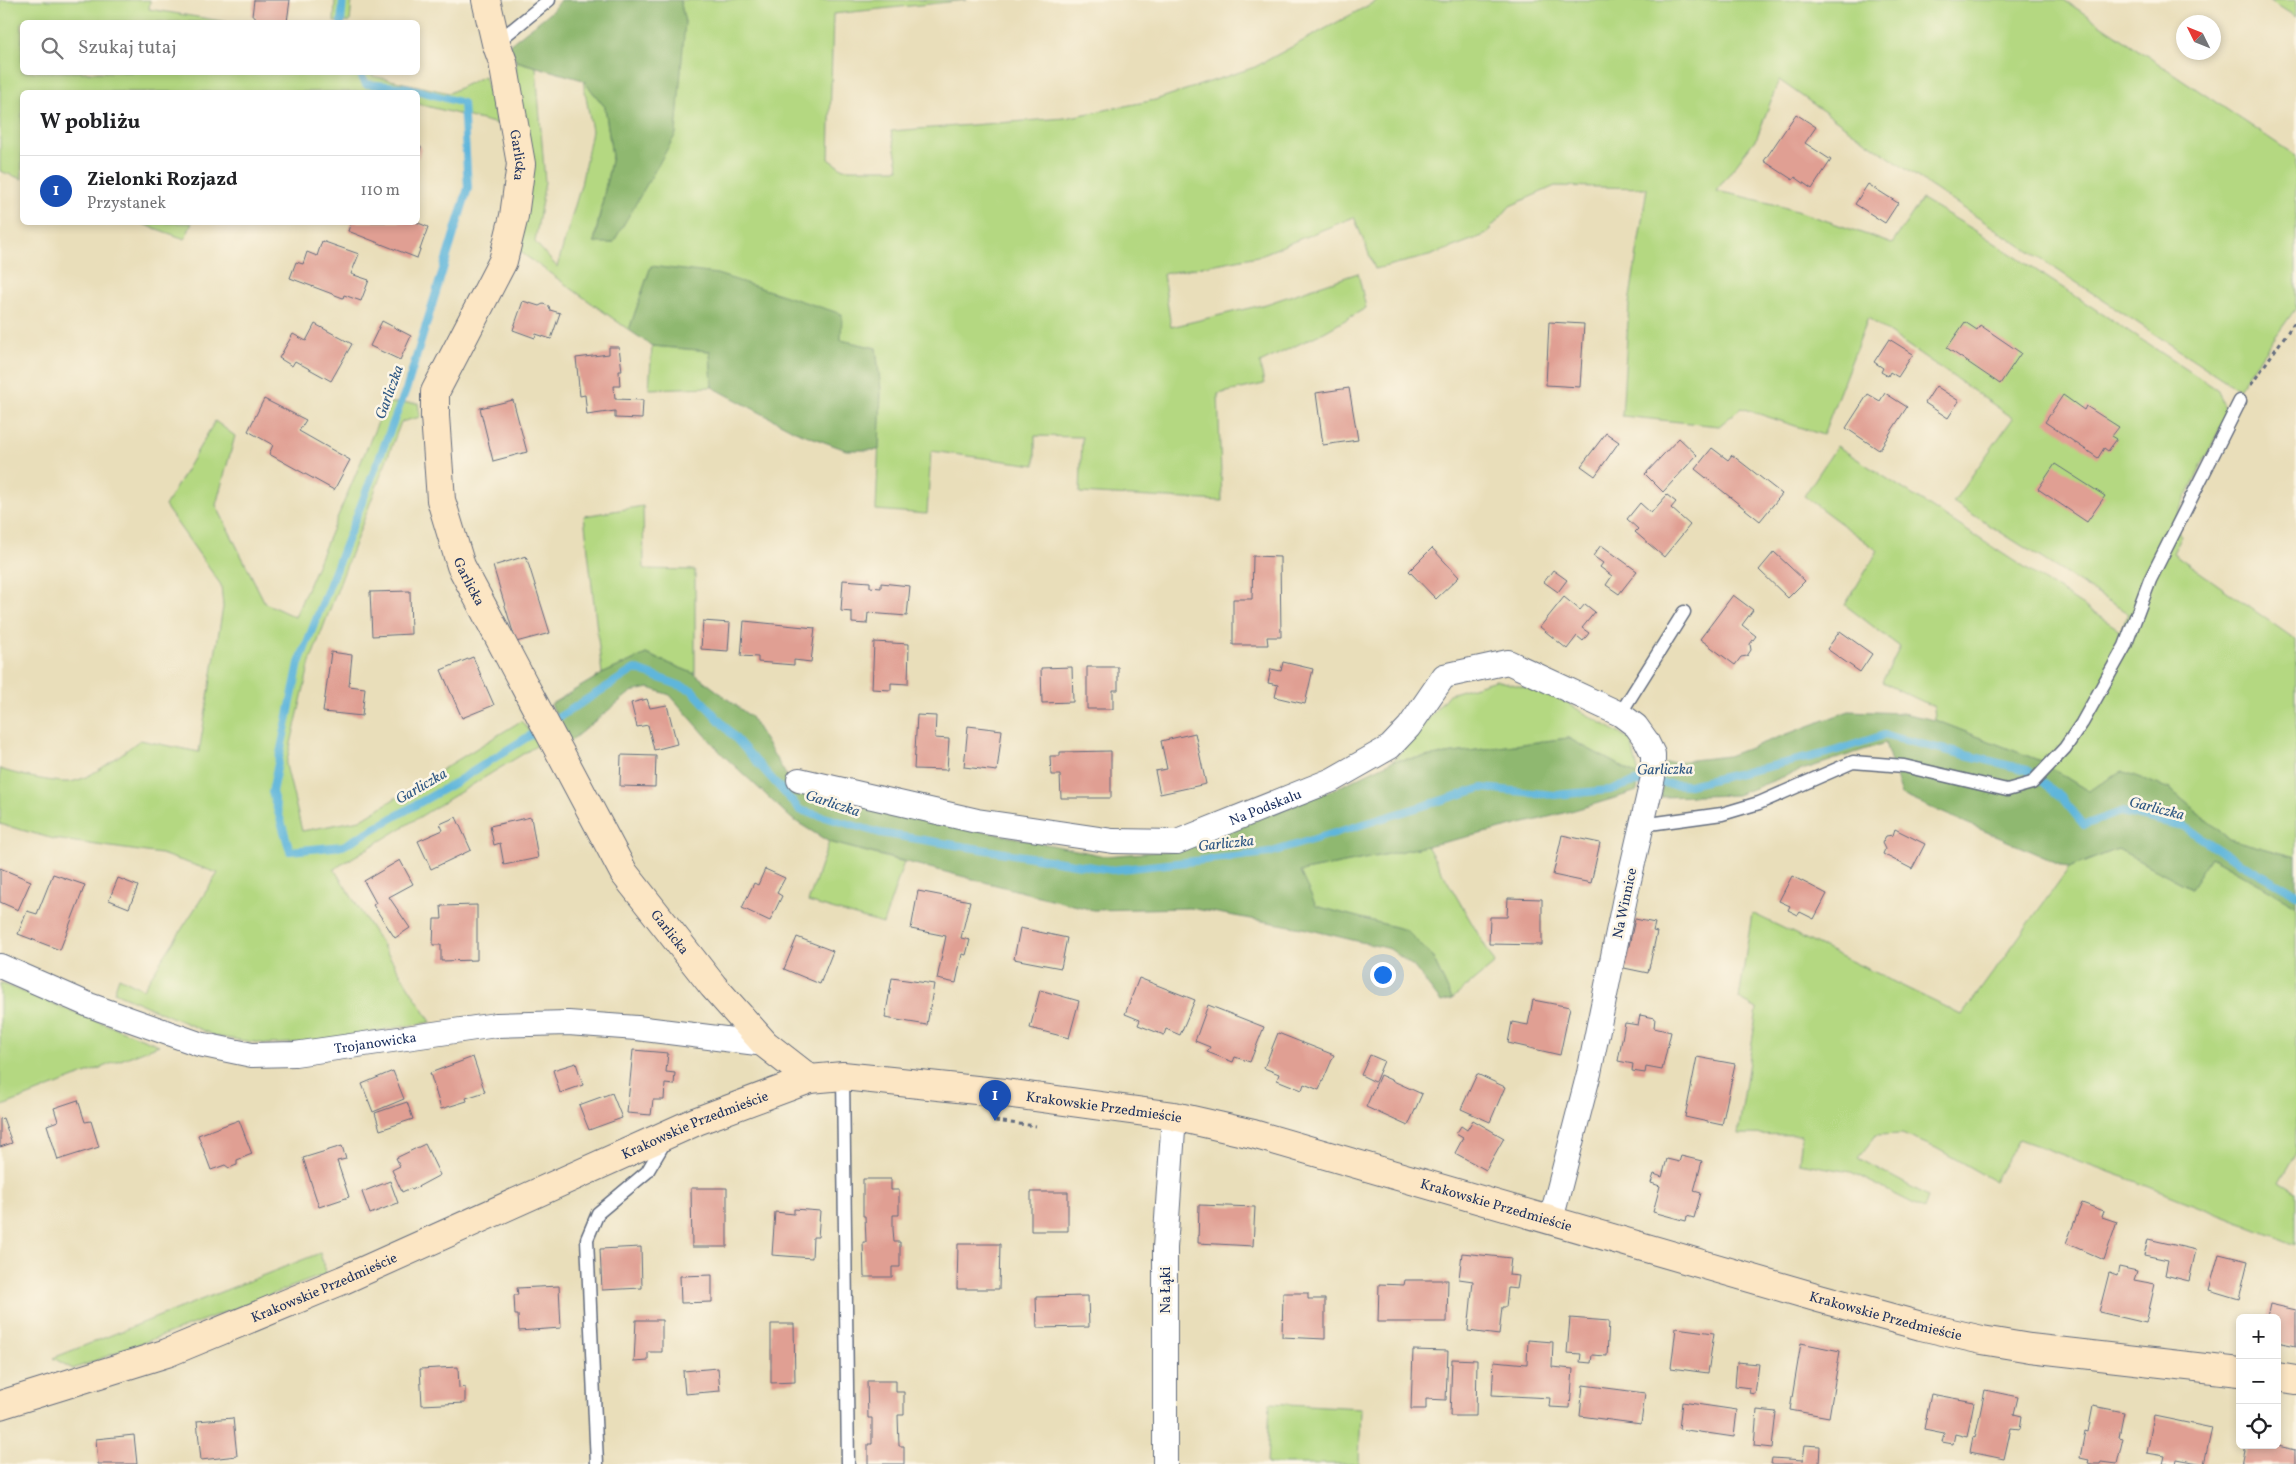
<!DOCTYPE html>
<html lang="pl">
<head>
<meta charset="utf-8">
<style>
	:root { --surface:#fff; --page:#f2f2f2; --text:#202124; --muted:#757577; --line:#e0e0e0; --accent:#1f6fb2 }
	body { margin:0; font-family:Vollkorn,serif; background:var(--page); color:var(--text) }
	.controls { position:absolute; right:15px; bottom:15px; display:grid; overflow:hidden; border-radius:8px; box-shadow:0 2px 8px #0003 }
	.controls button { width:45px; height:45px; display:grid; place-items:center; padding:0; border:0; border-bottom:1px solid var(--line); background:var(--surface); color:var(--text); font:25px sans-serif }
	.compass { position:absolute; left:2176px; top:15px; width:45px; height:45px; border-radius:50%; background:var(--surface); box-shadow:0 2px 8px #0003; rotate:313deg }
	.you { position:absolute; left:1382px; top:974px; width:18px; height:18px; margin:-12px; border:4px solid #fff; border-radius:50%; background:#1a73e8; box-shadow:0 0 0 8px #1a73e833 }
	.badge { display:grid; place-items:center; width:32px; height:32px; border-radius:50%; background:var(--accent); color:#fff; font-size:16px; font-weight:700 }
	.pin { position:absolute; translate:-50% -41px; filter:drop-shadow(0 1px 2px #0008) }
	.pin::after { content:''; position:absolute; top:26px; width:18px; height:15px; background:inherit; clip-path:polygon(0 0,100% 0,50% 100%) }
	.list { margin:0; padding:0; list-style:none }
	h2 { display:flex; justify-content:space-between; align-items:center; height:65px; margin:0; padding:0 20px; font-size:21px }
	h2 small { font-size:16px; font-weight:400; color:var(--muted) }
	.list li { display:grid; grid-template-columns:32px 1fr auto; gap:15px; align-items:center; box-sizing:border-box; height:70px; padding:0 20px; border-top:1px solid var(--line) }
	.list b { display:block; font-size:19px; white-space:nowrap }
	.list p { margin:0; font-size:16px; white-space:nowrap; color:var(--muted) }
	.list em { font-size:16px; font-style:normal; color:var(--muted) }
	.icon { flex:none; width:28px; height:28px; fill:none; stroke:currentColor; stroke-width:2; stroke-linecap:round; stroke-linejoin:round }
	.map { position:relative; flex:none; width:2296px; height:1464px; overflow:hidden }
	.search { position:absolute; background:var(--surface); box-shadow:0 2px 8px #0003; left:20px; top:20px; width:400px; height:55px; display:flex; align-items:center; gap:12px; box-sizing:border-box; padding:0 18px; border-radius:8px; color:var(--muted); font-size:19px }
	.panel { position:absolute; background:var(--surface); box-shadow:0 2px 8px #0003; left:20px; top:90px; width:400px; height:135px; border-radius:8px }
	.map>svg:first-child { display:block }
	.green { fill:#b4d881; stroke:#688470 }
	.forest { fill:#8fb86f; stroke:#557466 }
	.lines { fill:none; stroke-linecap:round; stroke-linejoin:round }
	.stream { stroke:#5eb6db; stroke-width:8 }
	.building { fill:#e09f93 }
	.lane-casing { stroke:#636c7e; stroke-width:15 }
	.street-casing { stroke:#636c7e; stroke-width:26 }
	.secondary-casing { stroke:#636c7e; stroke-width:30 }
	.path { stroke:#636c7e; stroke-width:3; stroke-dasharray:4 4; stroke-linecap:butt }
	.lane { stroke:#fff; stroke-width:12 }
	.street { stroke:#fff; stroke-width:24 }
	.secondary { stroke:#fce6c4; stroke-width:28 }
	.labels { text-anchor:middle; stroke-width:5; stroke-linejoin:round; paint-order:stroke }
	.street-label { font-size:14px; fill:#1b2f5e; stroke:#fcf5e5 }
	.water-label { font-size:15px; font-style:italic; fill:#2f5884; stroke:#fcf5e5 }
</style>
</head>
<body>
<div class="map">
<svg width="2296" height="1464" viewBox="0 0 2296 1464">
	<rect width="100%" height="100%" fill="#fcf5e5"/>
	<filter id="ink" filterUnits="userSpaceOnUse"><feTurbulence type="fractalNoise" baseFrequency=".02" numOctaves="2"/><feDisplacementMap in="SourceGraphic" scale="10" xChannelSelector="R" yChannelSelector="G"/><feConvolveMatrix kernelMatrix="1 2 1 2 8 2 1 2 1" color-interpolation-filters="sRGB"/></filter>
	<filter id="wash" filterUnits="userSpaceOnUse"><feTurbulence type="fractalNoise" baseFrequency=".0096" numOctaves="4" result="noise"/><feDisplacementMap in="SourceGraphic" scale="20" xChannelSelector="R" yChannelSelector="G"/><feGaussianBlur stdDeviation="1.12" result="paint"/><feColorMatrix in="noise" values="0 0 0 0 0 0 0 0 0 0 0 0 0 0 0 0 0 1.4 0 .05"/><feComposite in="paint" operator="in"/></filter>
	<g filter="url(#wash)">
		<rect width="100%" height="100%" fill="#e9deba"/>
		<path class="green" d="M0,0H150L149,9L227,22H22V72H371L373,76L449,93L484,76L498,124L418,104V92H22V179L0,171Z
			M335,0H352L350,22H334Z
			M680,0H967L833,14L829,159L843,169H899L891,131L1065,118L1155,100L1255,67L1378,0H2064L2296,156V308L2238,389L1930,186L1779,80L1757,137L1716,191C1777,202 1834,223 1892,244L1922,199L1981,234L2218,390L2227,414L2172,526L2182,535L2173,553L2296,640V857L2229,839L2170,789L2088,791L2038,760L1935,720L1934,707L1882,682L1900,647L1845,605L1878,551L1804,496L1837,446L2120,630L2129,614L1953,502L2013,418L1868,318L1823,435L1741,408L1719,426L1622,416L1629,304L1647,188L1555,186L1510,206L1485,235L1429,256L1375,269L1354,217L1258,256L1163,274L1171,327L1266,304L1358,273L1366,308L1326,331L1260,363L1264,384L1218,394L1222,501L1080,493L1082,437L1035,436V465L931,451L927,514L876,510L881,390L876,348L840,340L651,266L629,330L519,251L516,61L536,67L545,182L535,242L557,267L581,185L592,131L583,80L605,107L612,156L594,242L613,243L685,22Z
			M2269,0H2296V17Z
			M140,223H192L185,239Z
			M652,346L710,351L712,387L649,389Z
			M386,403H418L420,417L401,422L310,662L286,765L302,831L360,820L521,721L541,743L334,869L431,1022L314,1042L268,1044L218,1037L114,992L119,977L143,989L218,873L161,854L54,839L0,824V769C14,774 54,783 69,782C91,780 122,753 140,740L199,752L223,607L221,585L165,506L215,421L235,436L216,505L265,603L295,617Z
			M643,506L644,569L695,570V674L646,654L602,674L584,516Z
			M1496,680L1553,695L1631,740L1639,776L1568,738L1393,761L1449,694Z
			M829,842L904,862L883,924L808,902Z
			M1427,846L1495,963L1452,999L1432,956L1406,930L1315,906L1300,872Z
			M2118,849L2191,888L2211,857L2296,905V1154L2280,1182L2296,1192V1245L2129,1179L2019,1139L1994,1181L1936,1148L1902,1134L1876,1135L1858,1158L1928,1196L1924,1209L1851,1172L1799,1163L1802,1135L1738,1134L1757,1009L1739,999L1752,913L1962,1015L2069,868Z
			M0,983L159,1045L0,1107Z
			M320,1253L326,1274L73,1369L53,1358Z
			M1270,1403L1361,1408L1359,1464H1267Z"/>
		<path class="forest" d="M560,0H680L685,22L676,134L613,243H594L612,156L605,107L583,80L516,61L509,45L552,11Z
			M651,266L717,274L842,314L841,340L876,348L881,390L879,450H846L795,431L712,387L710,351L652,346L629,330Z
			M646,654L695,674L751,717L797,793L1105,856L1180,850L1335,789L1393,761L1568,738L1639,776L1637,791C1527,827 1413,849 1300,872L1316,906L1406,930L1432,956L1452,999L1441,1002L1414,967L1390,949L1307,929L1190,908L1093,910L829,842L792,819L723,755L670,695L649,688L631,692L569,742L551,704L602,674Z
			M1849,711L1902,713L1935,720L2038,760L2088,791L2122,771L2170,789L2229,839L2296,857V905L2211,857L2191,888L2118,849L2069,868L1902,795L1885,743L1793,773L1737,795L1661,797L1665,763L1728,756Z"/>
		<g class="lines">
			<path class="stream" d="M341,22L343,0
				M359,72L366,84L409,88L463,103L468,188L407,387L299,663L272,792L290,851L343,846L458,781L635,669L692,690L800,810L880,833L1112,870L1269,853L1482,788L1555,795L1610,790L1635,782L1689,785L1828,753L1884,735L2027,770L2061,797L2084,825L2121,812L2183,826L2225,854L2296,894"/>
		</g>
		<g id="blocks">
			<path class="building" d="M254,0H290L287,22H255V16H252Z
				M1796,114L1816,127L1805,143L1831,160L1812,189L1795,177L1793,180L1764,161Z
				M418,145L421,147L418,159Z
				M1868,184L1898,203L1885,223L1855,204Z
				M351,222H416L428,227L417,258L348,231Z
				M322,241L359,254L351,274L369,280L361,301L344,295L343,298L290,278L296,262L303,264L307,252L317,256Z
				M523,301L539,306L543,304L549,306L550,310L560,313L551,339L536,334L535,338L513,330Z
				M382,321L411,336L400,360L370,346Z
				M1549,322L1584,324L1580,387L1546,385Z
				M1965,322L1977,330L1980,325L2021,353L2000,384L1947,348Z
				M315,324L352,344L331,381L295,361L292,366L279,358L293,334L306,341Z
				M1889,339L1913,354L1898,377L1890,372L1888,376L1881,372L1883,368L1874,362Z
				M609,347H619L622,371H619L620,386H614L615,399L643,400L642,419L615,418V411L587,415L585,395L580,396L576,358L609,354Z
				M1936,386L1959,401L1948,418L1925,403Z
				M1349,388L1358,440L1323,445L1316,393Z
				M1885,393L1907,407L1879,450L1846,428L1868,394L1880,401Z
				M2063,395L2084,410L2086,406L2119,427L2112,436L2117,439L2108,451L2104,448L2098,458L2045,422Z
				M264,399L306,420L299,431L350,460L334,490L269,454L273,445L248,431Z
				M513,400L527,452L493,461L480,408Z
				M1606,433L1619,442L1595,476L1581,466Z
				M1679,438L1697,455L1663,492L1645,474Z
				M1712,448L1728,460L1732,455L1782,494L1760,521L1695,469Z
				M2055,464L2105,496L2087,522L2038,489Z
				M1667,495L1676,502L1671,508L1690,525L1664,557L1635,532L1638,529L1627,519L1640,503L1651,513Z
				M1601,545L1637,571L1619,594L1606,585L1612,576L1600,567L1603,563L1593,556Z
				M1432,548L1459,577L1436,599L1409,571Z
				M1774,552L1805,581L1788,598L1759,570Z
				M526,556L550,633L516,642L493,566Z
				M1253,556L1280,557L1281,637H1267L1268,645H1233V599H1252Z
				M1553,570L1567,580L1558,592L1544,582Z
				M843,580L870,582V587L881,588V583L910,586L907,616L868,613L867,624L852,623V612L841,611Z
				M410,591L411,634L372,636L370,592Z
				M1733,595L1753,610L1742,625L1756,636L1750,644L1751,650L1747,656L1741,657L1735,665L1700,639Z
				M1564,597L1580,610L1585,604L1595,612L1582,628L1589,633L1583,641L1577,636L1567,649L1540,627Z
				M703,621L730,623L728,651L701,649Z
				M744,621L815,628L811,662L794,660V665L758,662V657L741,656Z
				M1840,631L1872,654L1860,672L1827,649Z
				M874,642L909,644L908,684L891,683V690L872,689Z
				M331,652L352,655L349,686L365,688L362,716L323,712Z
				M473,657L494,705L462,718L441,670Z
				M1283,662L1313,669L1305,704L1275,697L1278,685L1268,683L1271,669L1281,671Z
				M1072,667L1073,702L1042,703L1041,668Z
				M1087,667H1118V690H1113V709H1087Z
				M647,699L650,708L667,705L677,744L654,750L648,725L637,727L631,703Z
				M917,715L936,716L935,738L949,739L947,770L914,769Z
				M968,726L1002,730L997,771L964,767Z
				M1195,733L1206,784L1160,794L1155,771L1167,769L1161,741Z
				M1111,751V798H1061L1060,775H1051L1050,756H1060V752Z
				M621,755L656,756L655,787L620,786Z
				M456,817L471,850L431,869L418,841L443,830L440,824Z
				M531,817L538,858L504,865L500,843L494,845L490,826Z
				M1895,829L1925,844L1912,869L1883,854L1885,849L1882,843L1886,836L1893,835Z
				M1562,835L1600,843L1591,883L1553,875Z
				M400,860L413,884L389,897L410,928L395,938L373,905L376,903L364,881Z
				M0,868L31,881L18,910L0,902Z
				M765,869L785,878L777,893L782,896L770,921L742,908L754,883L758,885Z
				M53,874L85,885L60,950L18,934L27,911L37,914Z
				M1792,876L1827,894L1814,919L1800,912L1798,915L1788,910L1790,906L1779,901Z
				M118,878L138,886L129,908L109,900Z
				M918,891L970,901L961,938L970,940L966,955L962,954L956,983L937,979L946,936L911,929Z
				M1508,898L1542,899V945L1489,944L1490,917H1507Z
				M477,905V960L441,961V945H433L434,919H442L441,906Z
				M1635,919L1655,923L1653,931L1657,932L1648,973L1624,968Z
				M1020,928L1067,938L1061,968L1014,959Z
				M797,937L833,951L820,984L784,969Z
				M892,978L934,984L927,1025L885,1018Z
				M1139,978L1195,1000L1180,1035L1166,1029L1164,1035L1138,1025L1140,1020L1125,1014Z
				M1040,990L1079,1001L1069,1038L1030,1028Z
				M1533,1000L1570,1007L1560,1055L1508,1043L1512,1022L1528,1025Z
				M1208,1005L1264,1027L1250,1062L1235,1057L1233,1062L1207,1052L1210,1047L1195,1041Z
				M1640,1015L1655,1018L1654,1028L1671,1032L1662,1070L1646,1067L1645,1073L1632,1071L1633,1064L1618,1061L1625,1023L1638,1025Z
				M1278,1033L1334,1055L1319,1090L1304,1084L1302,1090L1277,1080L1279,1074L1264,1068Z
				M633,1050L668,1053L666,1072L675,1073L674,1085L665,1084L664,1100H653L651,1115L627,1113Z
				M1370,1055L1384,1061L1375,1082L1361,1075Z
				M473,1057L485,1092L466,1098L467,1101L441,1109L430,1073Z
				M1697,1057L1735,1064L1722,1125L1685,1117Z
				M576,1063L583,1085L560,1093L553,1070Z
				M393,1071L404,1099L373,1112L362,1084Z
				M1477,1074L1505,1087L1490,1122L1461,1109Z
				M1380,1075L1422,1094L1408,1126L1366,1107Z
				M612,1093L622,1118L589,1130L579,1105Z
				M78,1100L85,1122L91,1121L99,1147L58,1160L47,1125L58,1121L54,1108Z
				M407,1102L413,1119L380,1130L375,1113Z
				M3,1118L12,1143L0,1147V1119Z
				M239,1120L252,1154L237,1160V1165L229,1168L225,1165L211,1170L198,1135Z
				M1473,1120L1504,1138L1486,1170L1455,1153L1463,1138L1456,1134L1461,1126L1467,1130Z
				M425,1144L440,1175L412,1190L411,1188L402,1192L392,1170L400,1166L396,1158Z
				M342,1146L346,1159L337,1161L349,1197L319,1207L303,1158Z
				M1681,1156L1702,1161L1694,1191L1701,1193L1694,1218L1687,1216L1686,1221L1653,1212L1660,1186L1651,1183L1654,1174L1662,1177L1667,1159L1679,1162Z
				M863,1179H891V1190H899V1215H893V1229L894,1242H900V1267H892V1277H864L863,1242H866L865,1216H863Z
				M390,1181L398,1203L370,1214L362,1192Z
				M691,1188H727V1247H692Z
				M1031,1192H1068V1231H1031Z
				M2082,1203L2104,1211L2102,1217L2117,1222L2104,1260L2066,1243Z
				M1199,1205L1255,1207L1253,1246L1198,1243Z
				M794,1209L820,1211L818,1237H813L812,1258L772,1255L775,1212L794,1214Z
				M2148,1239L2196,1250L2189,1281L2165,1275L2168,1260L2144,1255Z
				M958,1244H1000L999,1289H957Z
				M641,1247L642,1288L602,1290L600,1249Z
				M1462,1253L1511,1258L1509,1275L1519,1276L1517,1289L1508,1288L1506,1307H1502L1499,1335L1468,1331L1473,1281L1459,1279Z
				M2219,1254L2248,1261L2239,1299L2209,1290Z
				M2119,1267L2137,1271L2134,1280L2155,1284L2146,1323L2099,1312L2109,1273L2117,1276Z
				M712,1275V1302L681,1303L680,1276Z
				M1405,1280H1448L1447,1322H1378L1379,1284L1404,1285Z
				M559,1286L561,1328L519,1331L518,1315H515L514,1295H518L517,1288Z
				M1283,1293H1308V1299H1325V1339L1282,1337Z
				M1088,1296L1089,1327L1037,1328L1036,1297Z
				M2270,1304L2296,1310V1346L2277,1342V1318H2267Z
				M1570,1318L1609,1321L1607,1356L1592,1355L1591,1363L1580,1362L1581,1354L1567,1353Z
				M636,1320H662V1352H648V1361L634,1362Z
				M771,1324H794L795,1382L771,1383Z
				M1676,1328L1714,1333L1708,1373L1671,1368Z
				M1528,1340L1553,1342L1552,1367L1573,1369L1570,1408L1549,1407L1550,1398L1492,1395L1494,1361L1527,1364Z
				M1801,1343L1840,1351L1829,1417L1790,1410Z
				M1413,1350L1448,1351L1446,1400L1426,1399V1409H1411Z
				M1452,1359L1477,1360L1476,1416H1450Z
				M1737,1362L1759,1364L1755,1394L1749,1393L1750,1388L1735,1386Z
				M458,1367L459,1388L465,1387V1403L422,1405L420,1369Z
				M718,1368L720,1391L685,1394L683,1371Z
				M867,1381H896V1392H904V1415H898L899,1446H904V1464H868V1444H872V1418H868Z
				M1583,1385L1645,1393L1641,1424L1580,1416Z
				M1985,1390L2018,1397L2014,1414L2022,1416L2020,1429L2011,1428L2004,1459L1970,1452L1973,1437L1975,1438Z
				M1931,1394L1974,1402L1967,1437L1955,1434L1953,1444L1942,1442L1944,1433L1924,1429Z
				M1682,1402L1737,1410L1734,1437L1679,1429Z
				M2093,1406L2124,1412L2119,1437L2123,1438L2117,1464L2102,1462L2101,1464H2092L2088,1463L2089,1460L2080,1458L2085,1431L2088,1432Z
				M1757,1410L1776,1412L1772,1448L1754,1446Z
				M2154,1416L2212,1428L2204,1464L2177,1459L2176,1464H2163L2165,1456L2147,1453Z
				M233,1418L237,1456L201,1460L197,1421Z
				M134,1435L137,1464H98L96,1439Z
				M1805,1445L1820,1446L1819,1464H1771L1772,1458L1803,1460Z
				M2246,1445H2273L2296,1450V1464H2242Z"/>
		</g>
	</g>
	<g filter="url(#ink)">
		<use href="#blocks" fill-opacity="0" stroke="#636c7e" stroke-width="1"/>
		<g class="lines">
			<g class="lane-casing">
				<path id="lane" d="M496,43L549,0
					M1620,714L1684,612
					M1642,825L1722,814L1759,803L1853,762L1904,766L2007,790L2032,783L2065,748L2082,723L2125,646L2150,580L2240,401
					M843,1076L848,1464
					M597,1464L587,1239L598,1213L647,1172L666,1140"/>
			</g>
			<g class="street-casing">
				<g id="street">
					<path id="s1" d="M799,780L977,821L1113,841L1177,842L1332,780L1390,747L1409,727L1444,676L1508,662L1620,714L1636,726L1646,740L1653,754V777L1626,893L1589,1073L1551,1220"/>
					<path id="s2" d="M0,966L89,1005L199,1044L252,1055L295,1054L496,1025L568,1023L637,1028L765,1044"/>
					<path d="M1165,1464V1248L1174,1116"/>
				</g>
			</g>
			<g class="secondary-casing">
				<g id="secondary">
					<path id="s3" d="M486,0L496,43L503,62L521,164L514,216L503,261L435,392V416L441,500L461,566L624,873L713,986L765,1044L810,1079"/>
					<path d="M2277,1377L2296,1380"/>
					<path id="s4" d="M0,1405L167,1353L343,1280L697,1121L810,1079L843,1076L1005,1093L1174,1116L1253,1134L1819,1298L1921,1326L1982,1340L2030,1348L2240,1372"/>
				</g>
			</g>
			<path class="path" d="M2251,385L2296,320
				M995,1121L1036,1126"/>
			<use href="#lane" class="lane"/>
			<use href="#street" class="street"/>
			<use href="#secondary" class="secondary"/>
		</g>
	</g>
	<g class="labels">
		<g class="street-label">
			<text dy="5" stroke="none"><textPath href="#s3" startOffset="159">Garlicka</textPath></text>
			<text dy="5" stroke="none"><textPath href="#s3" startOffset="609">Garlicka</textPath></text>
			<text dy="5" stroke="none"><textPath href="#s1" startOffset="479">Na Podskalu</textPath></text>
			<text transform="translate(1624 903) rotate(-78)" y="5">Na Winnice</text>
			<text dy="5" stroke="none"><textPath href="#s3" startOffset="1014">Garlicka</textPath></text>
			<text dy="5" stroke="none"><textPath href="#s2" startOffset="392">Trojanowicka</textPath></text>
			<text dy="5" stroke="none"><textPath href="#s4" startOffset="1170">Krakowskie Przedmieście</textPath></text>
			<text dy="5" stroke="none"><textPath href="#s4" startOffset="750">Krakowskie Przedmieście</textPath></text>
			<text dy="5" stroke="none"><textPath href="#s4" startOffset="1575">Krakowskie Przedmieście</textPath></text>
			<text dy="5" stroke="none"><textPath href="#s4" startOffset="345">Krakowskie Przedmieście</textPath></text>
			<text transform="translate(1165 1290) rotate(-90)" y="5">Na Łąki</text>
			<text dy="5" stroke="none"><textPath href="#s4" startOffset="1980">Krakowskie Przedmieście</textPath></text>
		</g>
		<g class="water-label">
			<text transform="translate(389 392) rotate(-70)" y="5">Garliczka</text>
			<text transform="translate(1665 769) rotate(-1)" y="5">Garliczka</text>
			<text transform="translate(421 786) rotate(-30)" y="5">Garliczka</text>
			<text transform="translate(833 803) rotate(18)" y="5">Garliczka</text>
			<text transform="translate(2157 808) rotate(14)" y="5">Garliczka</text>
			<text transform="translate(1226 843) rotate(-6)" y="5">Garliczka</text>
		</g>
	</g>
</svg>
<div class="controls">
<button>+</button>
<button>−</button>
<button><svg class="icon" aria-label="locate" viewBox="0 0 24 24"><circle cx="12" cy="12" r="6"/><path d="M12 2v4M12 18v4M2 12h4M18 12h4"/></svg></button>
</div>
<svg class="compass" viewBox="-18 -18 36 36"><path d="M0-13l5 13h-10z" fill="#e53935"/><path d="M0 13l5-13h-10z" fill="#757577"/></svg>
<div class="you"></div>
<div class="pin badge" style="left:995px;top:1121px;background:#1a4fb4">1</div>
<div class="search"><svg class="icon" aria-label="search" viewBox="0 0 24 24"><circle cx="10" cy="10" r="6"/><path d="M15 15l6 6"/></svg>Szukaj tutaj</div>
<section class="panel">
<h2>W pobliżu<small></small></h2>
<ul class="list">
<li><span class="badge" style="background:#1a4fb4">1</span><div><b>Zielonki Rozjazd</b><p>Przystanek</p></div><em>110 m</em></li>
</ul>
</section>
</div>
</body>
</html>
